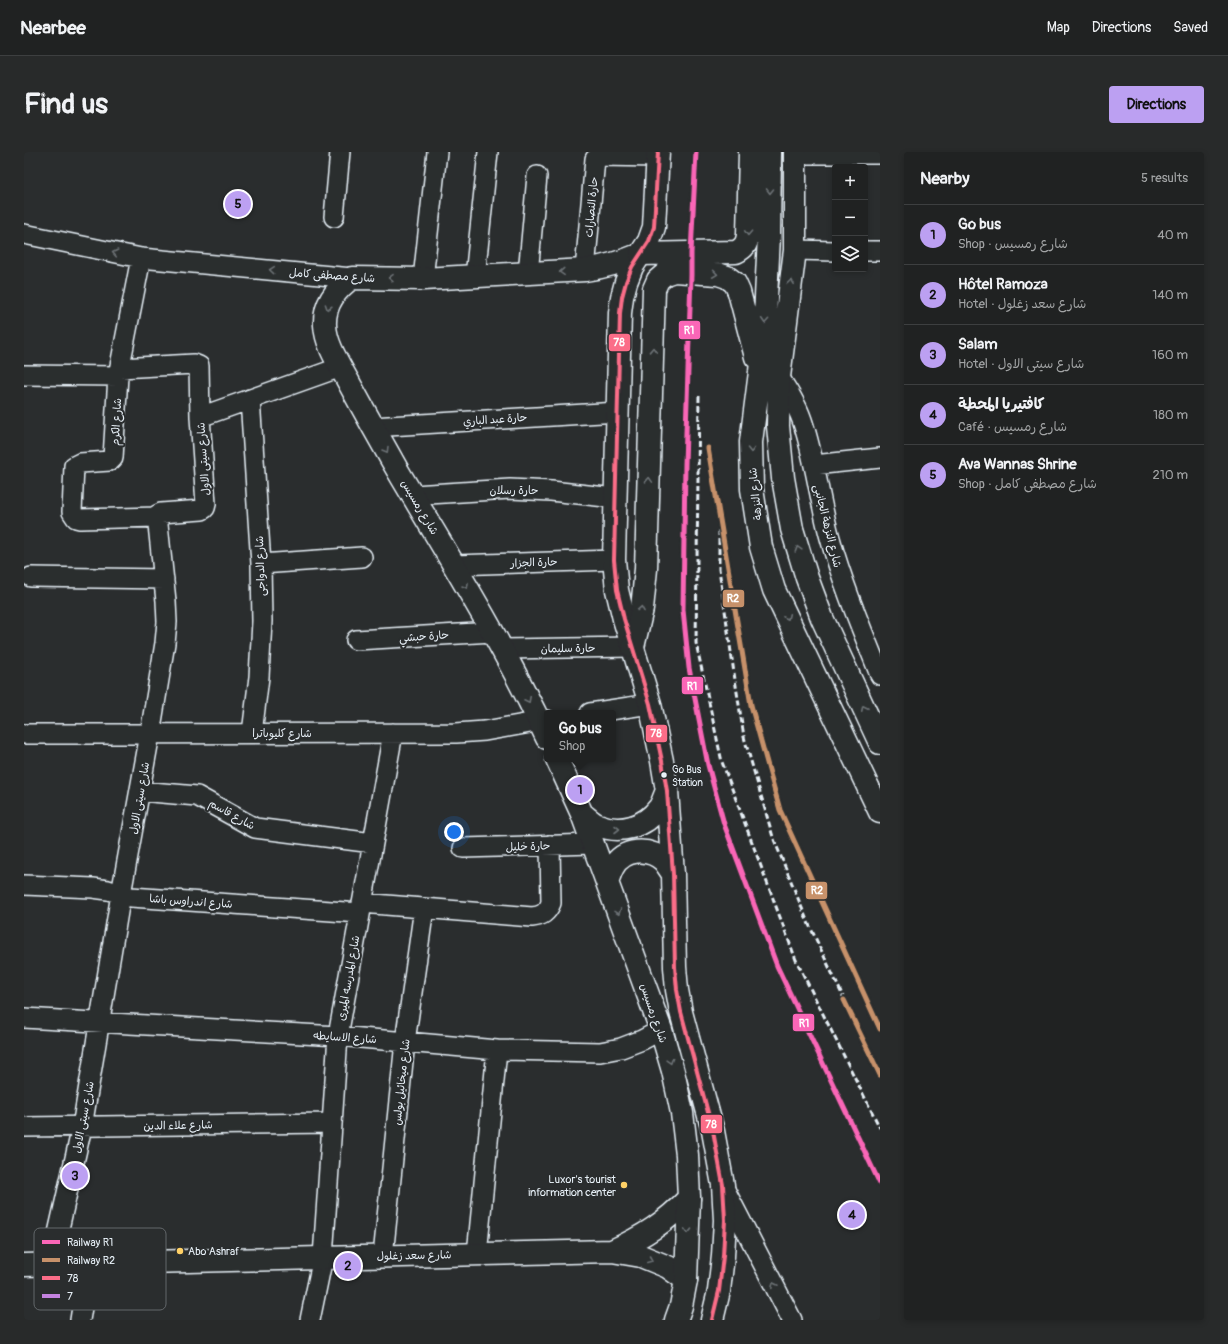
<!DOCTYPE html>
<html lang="en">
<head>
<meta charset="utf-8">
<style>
	:root { --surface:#202222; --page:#282a2a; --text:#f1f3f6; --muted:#a2a4a5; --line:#3d3f40; --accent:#bca0f2 }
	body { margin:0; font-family:Pangolin,"Playpen Sans Arabic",sans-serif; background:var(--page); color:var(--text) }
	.controls { position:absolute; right:12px; top:12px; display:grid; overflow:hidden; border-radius:4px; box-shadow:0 2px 6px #0003 }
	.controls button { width:36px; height:36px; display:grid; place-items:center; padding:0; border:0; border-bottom:1px solid var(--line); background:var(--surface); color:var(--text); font:20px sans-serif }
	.you { position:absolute; left:430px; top:680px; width:14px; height:14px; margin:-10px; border:3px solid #fff; border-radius:50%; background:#1a73e8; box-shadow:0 0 0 6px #1a73e833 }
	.badge { display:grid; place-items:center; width:26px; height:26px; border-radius:50%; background:var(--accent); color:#111; font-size:13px; font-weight:700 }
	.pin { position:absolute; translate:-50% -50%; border:2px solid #fff; box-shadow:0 1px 4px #0006 }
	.popup { position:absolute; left:520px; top:558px; width:72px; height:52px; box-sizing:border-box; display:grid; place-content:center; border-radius:4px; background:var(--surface); filter:drop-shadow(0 1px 3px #0005); font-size:13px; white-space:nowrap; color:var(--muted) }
	.popup b { font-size:15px; color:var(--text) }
	.popup::after { content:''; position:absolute; left:50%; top:100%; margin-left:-8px; border:8px solid transparent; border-top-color:var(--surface) }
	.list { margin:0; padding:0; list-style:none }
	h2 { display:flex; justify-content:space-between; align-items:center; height:52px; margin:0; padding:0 16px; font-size:17px }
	h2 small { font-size:13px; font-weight:400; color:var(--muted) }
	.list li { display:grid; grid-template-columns:26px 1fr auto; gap:12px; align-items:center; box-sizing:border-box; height:60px; padding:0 16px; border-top:1px solid var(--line) }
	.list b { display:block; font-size:15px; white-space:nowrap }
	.list p { margin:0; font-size:13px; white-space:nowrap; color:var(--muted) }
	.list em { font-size:13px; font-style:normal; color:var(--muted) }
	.icon { flex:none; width:22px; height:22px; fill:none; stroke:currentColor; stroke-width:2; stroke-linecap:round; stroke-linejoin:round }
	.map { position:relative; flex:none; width:856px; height:1168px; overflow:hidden; border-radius:4px }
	header { display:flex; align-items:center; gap:24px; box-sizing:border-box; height:56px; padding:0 20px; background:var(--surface); border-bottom:1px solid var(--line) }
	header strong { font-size:19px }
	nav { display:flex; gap:22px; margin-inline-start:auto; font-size:14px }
	.intro { display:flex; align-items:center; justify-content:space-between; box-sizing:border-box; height:96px; padding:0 24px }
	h1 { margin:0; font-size:28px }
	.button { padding:10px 18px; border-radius:4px; background:var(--accent); color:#111; font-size:14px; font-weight:700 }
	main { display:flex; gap:24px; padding:0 24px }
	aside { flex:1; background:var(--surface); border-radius:4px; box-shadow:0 2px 6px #0003 }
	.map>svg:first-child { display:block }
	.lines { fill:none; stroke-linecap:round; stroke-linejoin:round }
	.minor-casing { stroke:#e8f1f8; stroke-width:22 }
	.tertiary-casing { stroke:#e8f1f8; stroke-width:25 }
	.secondary-casing { stroke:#e8f1f8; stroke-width:25 }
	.primary-casing { stroke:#e8f1f8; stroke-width:25 }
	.minor { stroke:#2a2d2e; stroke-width:19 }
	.tertiary { stroke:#2a2d2e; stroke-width:22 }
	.secondary { stroke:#2a2d2e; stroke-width:22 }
	.primary { stroke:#2a2d2e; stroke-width:22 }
	.rail { stroke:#e8f1f8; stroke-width:3; stroke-dasharray:6 3; stroke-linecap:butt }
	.bus-1-casing { stroke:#2a2d2e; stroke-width:7 }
	.bus-1 { stroke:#fb6d88; stroke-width:4 }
	.rail-1-casing { stroke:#2a2d2e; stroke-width:8 }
	.rail-2-casing { stroke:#2a2d2e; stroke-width:8 }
	.rail-1 { stroke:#fa66b7; stroke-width:5 }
	.rail-2 { stroke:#c7916a; stroke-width:5 }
	.oneway { stroke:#6c7275 }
	.bus-dot { fill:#e8f1f8; stroke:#2a2d2e; stroke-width:1.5 }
	.poi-dot { fill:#ffd166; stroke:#2a2d2e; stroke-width:1.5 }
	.labels { text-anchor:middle; stroke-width:4; stroke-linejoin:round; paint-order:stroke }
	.bus-label { font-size:10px; fill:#e8f1f8; stroke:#2a2d2e; text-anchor:start }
	.street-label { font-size:11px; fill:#e8f1f8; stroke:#2a2d2e }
	.poi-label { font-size:11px; fill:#e8f1f8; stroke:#2a2d2e; text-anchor:end }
	.key { fill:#2a2d2e; stroke:#63686b; stroke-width:1 }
	.key-label { font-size:11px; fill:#e8f1f8 }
	.line-badge { stroke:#2a2d2e; stroke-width:1.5 }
	.badge-label { font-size:11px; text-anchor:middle; font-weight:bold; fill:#fff }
</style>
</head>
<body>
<header>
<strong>Nearbee</strong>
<nav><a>Map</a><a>Directions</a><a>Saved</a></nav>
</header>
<div class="intro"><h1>Find us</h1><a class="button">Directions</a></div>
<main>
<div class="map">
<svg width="856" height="1168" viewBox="0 0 856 1168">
	<rect width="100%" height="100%" fill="#2a2d2e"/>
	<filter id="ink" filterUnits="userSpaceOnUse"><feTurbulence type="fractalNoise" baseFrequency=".025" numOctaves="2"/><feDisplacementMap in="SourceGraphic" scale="8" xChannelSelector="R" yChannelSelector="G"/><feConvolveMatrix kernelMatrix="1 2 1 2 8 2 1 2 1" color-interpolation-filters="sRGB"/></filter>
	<g filter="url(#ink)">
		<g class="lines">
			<g class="minor-casing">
				<path id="minor" d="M771,2H856
					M310,65L316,0
					M0,82L117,106L328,126
					M771,98L811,99
					M841,99H856
					M117,106L94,224L89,306L86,309L56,311L50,314L48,360L52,366L56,367L133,365
					M561,118L571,7L575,4L634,5
					M504,122L513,24
					M451,125L464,0
					M399,127L413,0
					M0,223L94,224
					M755,225C764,239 773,253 778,268C791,306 795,347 806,386C819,433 838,478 856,523
					M226,247L237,412L238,469L235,525L228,581
					M176,265L317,215
					M348,275L594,260
					M790,313L856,306
					M389,343L486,337L527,339L591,346
					M237,412L338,405
					M430,413L590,408
					M7,425L140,427
					M332,488L469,480
					M479,497L609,495
					M566,561L626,552
					M0,582L432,581L461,579L523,568
					M116,639L173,644L231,676L349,691
					M439,696L569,692
					M0,733L69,736L84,738L107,745L336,761
					M338,751L508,765C518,764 523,761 527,751L526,693
					M0,866L314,884L473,898L576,900L597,896L618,888L637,878
					M0,975L308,971
					M699,1034L768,1168
					M453,1102L473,898
					M359,1104L381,890L400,756
					M27,1112L58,975L97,742L126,582L141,491L143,470L142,449L133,363L137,361L178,358L181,356L182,352L176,265L175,214L170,212L96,216
					M56,1168L65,1111
					M286,1168L299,1105L314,884L369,581"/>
			</g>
			<g class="tertiary-casing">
				<path id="tertiary" d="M588,1099C620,1084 641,1071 665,1046
					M0,1113L588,1099L617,1104L644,1115L662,1128"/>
			</g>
			<g class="secondary-casing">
				<path id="secondary" d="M634,0L630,75L625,89L608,115L602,130L598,145L596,161L590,408L593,438L600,467L626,552L638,609L643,639L649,722L651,815L653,838L657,860L689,979L699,1033L701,1068L699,1104L695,1139L688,1168
					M523,586C480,493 426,407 374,319C357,289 340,259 324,229C315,212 302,193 301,173C300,152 312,137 328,126L399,127L561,118C581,115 598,110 617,102
					M533,607L558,662L637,878L649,919L658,961L663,1003L665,1046L662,1128L657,1154L652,1168
					M558,662C563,665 568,671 574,673C596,682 621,675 635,656C639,651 640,644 643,639
					M583,730C585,725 586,720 589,715C600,696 625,695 640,709C643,713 646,718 649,722"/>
			</g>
			<g class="primary-casing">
				<path id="primary" d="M746,0L745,84L741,166L736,220L727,290L728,337L737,395L750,438L856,660
					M771,0V98L755,225L754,274L759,326L768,377L783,426L798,466L856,591
					M617,102L712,100C720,96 723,92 724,83L726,0
					M609,495L618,457L622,417L630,137L634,128L641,122L650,119L694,122L703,125L711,131L715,140L732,205"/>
			</g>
			<use href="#minor" class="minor"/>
			<use href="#tertiary" class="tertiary"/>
			<use href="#secondary" class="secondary"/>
			<use href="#primary" class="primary"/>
			<path class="rail" d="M672,0L667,101V123L661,312L659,458L665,516L684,613L700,672L753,814L856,1032
				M675,244L672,491L698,610L772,808L856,976
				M695,360V417L710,521L720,585L749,685L782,766L856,923"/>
			<g class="bus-1-casing">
				<path id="bus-1" d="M634,0L630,75L625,89L608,115L602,130L598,145L596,161L590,408L593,438L600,467L626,552L638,609L643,639L649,722L651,815L653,838L657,860L689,979L699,1033L701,1068L699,1104L695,1139L688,1168"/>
			</g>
			<use href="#bus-1" class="bus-1"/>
			<g class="rail-1-casing">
				<path id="rail-1" d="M672,0L667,101V123L661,312L659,458L665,516L684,613L700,672L753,814L856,1032"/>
			</g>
			<g class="rail-2-casing">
				<path id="rail-2" d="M684,296L727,553L756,658L856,877
					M820,848L856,923"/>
			</g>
			<use href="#rail-1" class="rail-1"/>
			<use href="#rail-2" class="rail-2"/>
		</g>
		<defs><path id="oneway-chevron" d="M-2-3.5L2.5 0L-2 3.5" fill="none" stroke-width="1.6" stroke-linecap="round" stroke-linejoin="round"/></defs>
		<g class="oneway">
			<use href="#oneway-chevron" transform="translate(746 39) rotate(91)"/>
			<use href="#oneway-chevron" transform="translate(724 81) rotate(93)"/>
			<use href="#oneway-chevron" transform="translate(91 101) rotate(-168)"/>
			<use href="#oneway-chevron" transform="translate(248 118) rotate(-175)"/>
			<use href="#oneway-chevron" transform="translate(538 120) rotate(177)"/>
			<use href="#oneway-chevron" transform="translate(691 122) rotate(8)"/>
			<use href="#oneway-chevron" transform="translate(367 126) rotate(-179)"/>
			<use href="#oneway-chevron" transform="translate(767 130) rotate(-83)"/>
			<use href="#oneway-chevron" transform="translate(304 155) rotate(109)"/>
			<use href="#oneway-chevron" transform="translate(741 169) rotate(94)"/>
			<use href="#oneway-chevron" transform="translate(629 198) rotate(-88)"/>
			<use href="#oneway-chevron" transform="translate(362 298) rotate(59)"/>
			<use href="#oneway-chevron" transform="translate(727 298) rotate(89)"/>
			<use href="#oneway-chevron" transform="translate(625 328) rotate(-88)"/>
			<use href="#oneway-chevron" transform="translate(774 397) rotate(-107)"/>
			<use href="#oneway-chevron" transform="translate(442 434) rotate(60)"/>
			<use href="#oneway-chevron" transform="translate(617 457) rotate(-80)"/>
			<use href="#oneway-chevron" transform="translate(763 465) rotate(65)"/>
			<use href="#oneway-chevron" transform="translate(504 548) rotate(63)"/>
			<use href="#oneway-chevron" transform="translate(840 556) rotate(-115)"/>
			<use href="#oneway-chevron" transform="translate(593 677)"/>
			<use href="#oneway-chevron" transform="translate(594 760) rotate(70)"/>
			<use href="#oneway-chevron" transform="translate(646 909) rotate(73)"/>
			<use href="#oneway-chevron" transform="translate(664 1079) rotate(92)"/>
			<use href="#oneway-chevron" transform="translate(626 1108) rotate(23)"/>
			<use href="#oneway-chevron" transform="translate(750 1133) rotate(-117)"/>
		</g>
	</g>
	<circle class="bus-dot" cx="640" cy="623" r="3.5"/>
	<g class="poi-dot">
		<circle cx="600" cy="1033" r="4"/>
		<circle cx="156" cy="1099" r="4"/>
	</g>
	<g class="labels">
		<g class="bus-label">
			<text x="648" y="621">Go Bus<tspan x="648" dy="13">Station</tspan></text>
		</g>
		<g class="street-label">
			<text transform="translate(567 55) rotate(-85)" y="4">حارة النصارات</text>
			<text transform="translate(308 123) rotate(4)" y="4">شارع مصطفى كامل</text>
			<text transform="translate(471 267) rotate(-4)" y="4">حارة عبد الباري</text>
			<text transform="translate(92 270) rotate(-87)" y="4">شارع الكرم</text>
			<text transform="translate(179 307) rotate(-94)" y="4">شارع سيتى الاول</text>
			<text x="490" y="342">حارة رسلان</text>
			<text transform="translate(731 342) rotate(-96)" y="4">شارع النزهة</text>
			<text transform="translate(396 355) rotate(59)" y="4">شارع رمسيس</text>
			<text transform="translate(804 374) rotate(76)" y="4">شارع النزهة الجانبى</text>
			<text transform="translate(510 410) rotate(-2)" y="4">حارة الجزار</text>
			<text transform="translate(236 414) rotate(-92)" y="4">شارع الدواجى</text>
			<text transform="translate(400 484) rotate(-4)" y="4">حارة حبشي</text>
			<text transform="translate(544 496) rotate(-1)" y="4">حارة سليمان</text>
			<text x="258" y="585">شارع كليوباترا</text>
			<text transform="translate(115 646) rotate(-80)" y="4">شارع سيتى الاول</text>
			<text transform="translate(208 662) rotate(29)" y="4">شارع قاسم</text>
			<text transform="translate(504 694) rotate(-2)" y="4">حارة خليل</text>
			<text transform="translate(167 749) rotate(4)" y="4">شارع اندراوس باشا</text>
			<text transform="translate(324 826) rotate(-80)" y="4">شارع المدرسه الميرى</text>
			<text transform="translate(630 861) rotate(71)" y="4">شارع رمسيس</text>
			<text transform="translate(321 885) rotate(4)" y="4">شارع الاسايطه</text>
			<text transform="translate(377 930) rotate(-84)" y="4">شارع ميخائيل بولس</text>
			<text transform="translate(59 965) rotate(-79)" y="4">شارع سيتى الاول</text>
			<text transform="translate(154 973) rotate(-1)" y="4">شارع علاء الدين</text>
			<text transform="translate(390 1103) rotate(-1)" y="4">شارع سعد زغلول</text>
		</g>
		<g class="poi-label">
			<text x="592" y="1031">Luxor's tourist<tspan x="592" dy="13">information center</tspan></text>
			<text x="164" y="1103" text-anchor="start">Abo Ashraf</text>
		</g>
	</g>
	<rect x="10" y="1076" width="132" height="82" rx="6" class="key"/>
	<rect x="18" y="1088" width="18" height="4" fill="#fa66b7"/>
	<rect x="18" y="1106" width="18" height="4" fill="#c7916a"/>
	<rect x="18" y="1124" width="18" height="4" fill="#fb6d88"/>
	<rect x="18" y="1142" width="18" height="4" fill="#c483df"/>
	<g class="key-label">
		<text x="43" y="1094">Railway R1</text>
		<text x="43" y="1112">Railway R2</text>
		<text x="43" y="1130">78</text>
		<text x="43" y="1148">7</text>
	</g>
	<g class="line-badge">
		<rect x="654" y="168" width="23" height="20" rx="4" fill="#fa66b7"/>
		<rect x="584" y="181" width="23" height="19" rx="4" fill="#fb6d88"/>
		<rect x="698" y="437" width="23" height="19" rx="4" fill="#c7916a"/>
		<rect x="657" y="524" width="23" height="19" rx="4" fill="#fa66b7"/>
		<rect x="621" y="572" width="23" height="19" rx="4" fill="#fb6d88"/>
		<rect x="781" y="729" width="23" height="19" rx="4" fill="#c7916a"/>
		<rect x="768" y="861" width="23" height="19" rx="4" fill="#fa66b7"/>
		<rect x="676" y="962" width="23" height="20" rx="4" fill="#fb6d88"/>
	</g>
	<g class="badge-label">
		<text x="665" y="182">R1</text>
		<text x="595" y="194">78</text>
		<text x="709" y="450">R2</text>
		<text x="668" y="538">R1</text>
		<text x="632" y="585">78</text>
		<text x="793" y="742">R2</text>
		<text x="780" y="875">R1</text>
		<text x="687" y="976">78</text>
	</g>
</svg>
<div class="controls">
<button>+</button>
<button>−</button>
<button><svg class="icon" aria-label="layers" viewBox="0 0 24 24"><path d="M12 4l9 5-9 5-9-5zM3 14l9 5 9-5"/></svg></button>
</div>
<div class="you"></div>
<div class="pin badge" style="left:556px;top:638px">1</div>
<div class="popup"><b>Go bus</b>Shop</div>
<div class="pin badge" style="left:324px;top:1114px">2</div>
<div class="pin badge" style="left:51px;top:1024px">3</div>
<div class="pin badge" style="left:828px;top:1063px">4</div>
<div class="pin badge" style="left:214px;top:52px">5</div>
</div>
<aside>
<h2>Nearby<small>5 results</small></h2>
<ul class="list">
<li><span class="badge">1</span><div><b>Go bus</b><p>Shop · شارع رمسيس</p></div><em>40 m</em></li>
<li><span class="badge">2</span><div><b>Hôtel Ramoza</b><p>Hotel · شارع سعد زغلول</p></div><em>140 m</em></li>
<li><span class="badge">3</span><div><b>Salam</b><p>Hotel · شارع سيتى الاول</p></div><em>160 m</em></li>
<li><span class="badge">4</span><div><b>كافتيريا المحطة</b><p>Café · شارع رمسيس</p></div><em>180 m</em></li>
<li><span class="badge">5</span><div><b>Ava Wannas Shrine</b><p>Shop · شارع مصطفى كامل</p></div><em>210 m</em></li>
</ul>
</aside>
</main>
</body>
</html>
